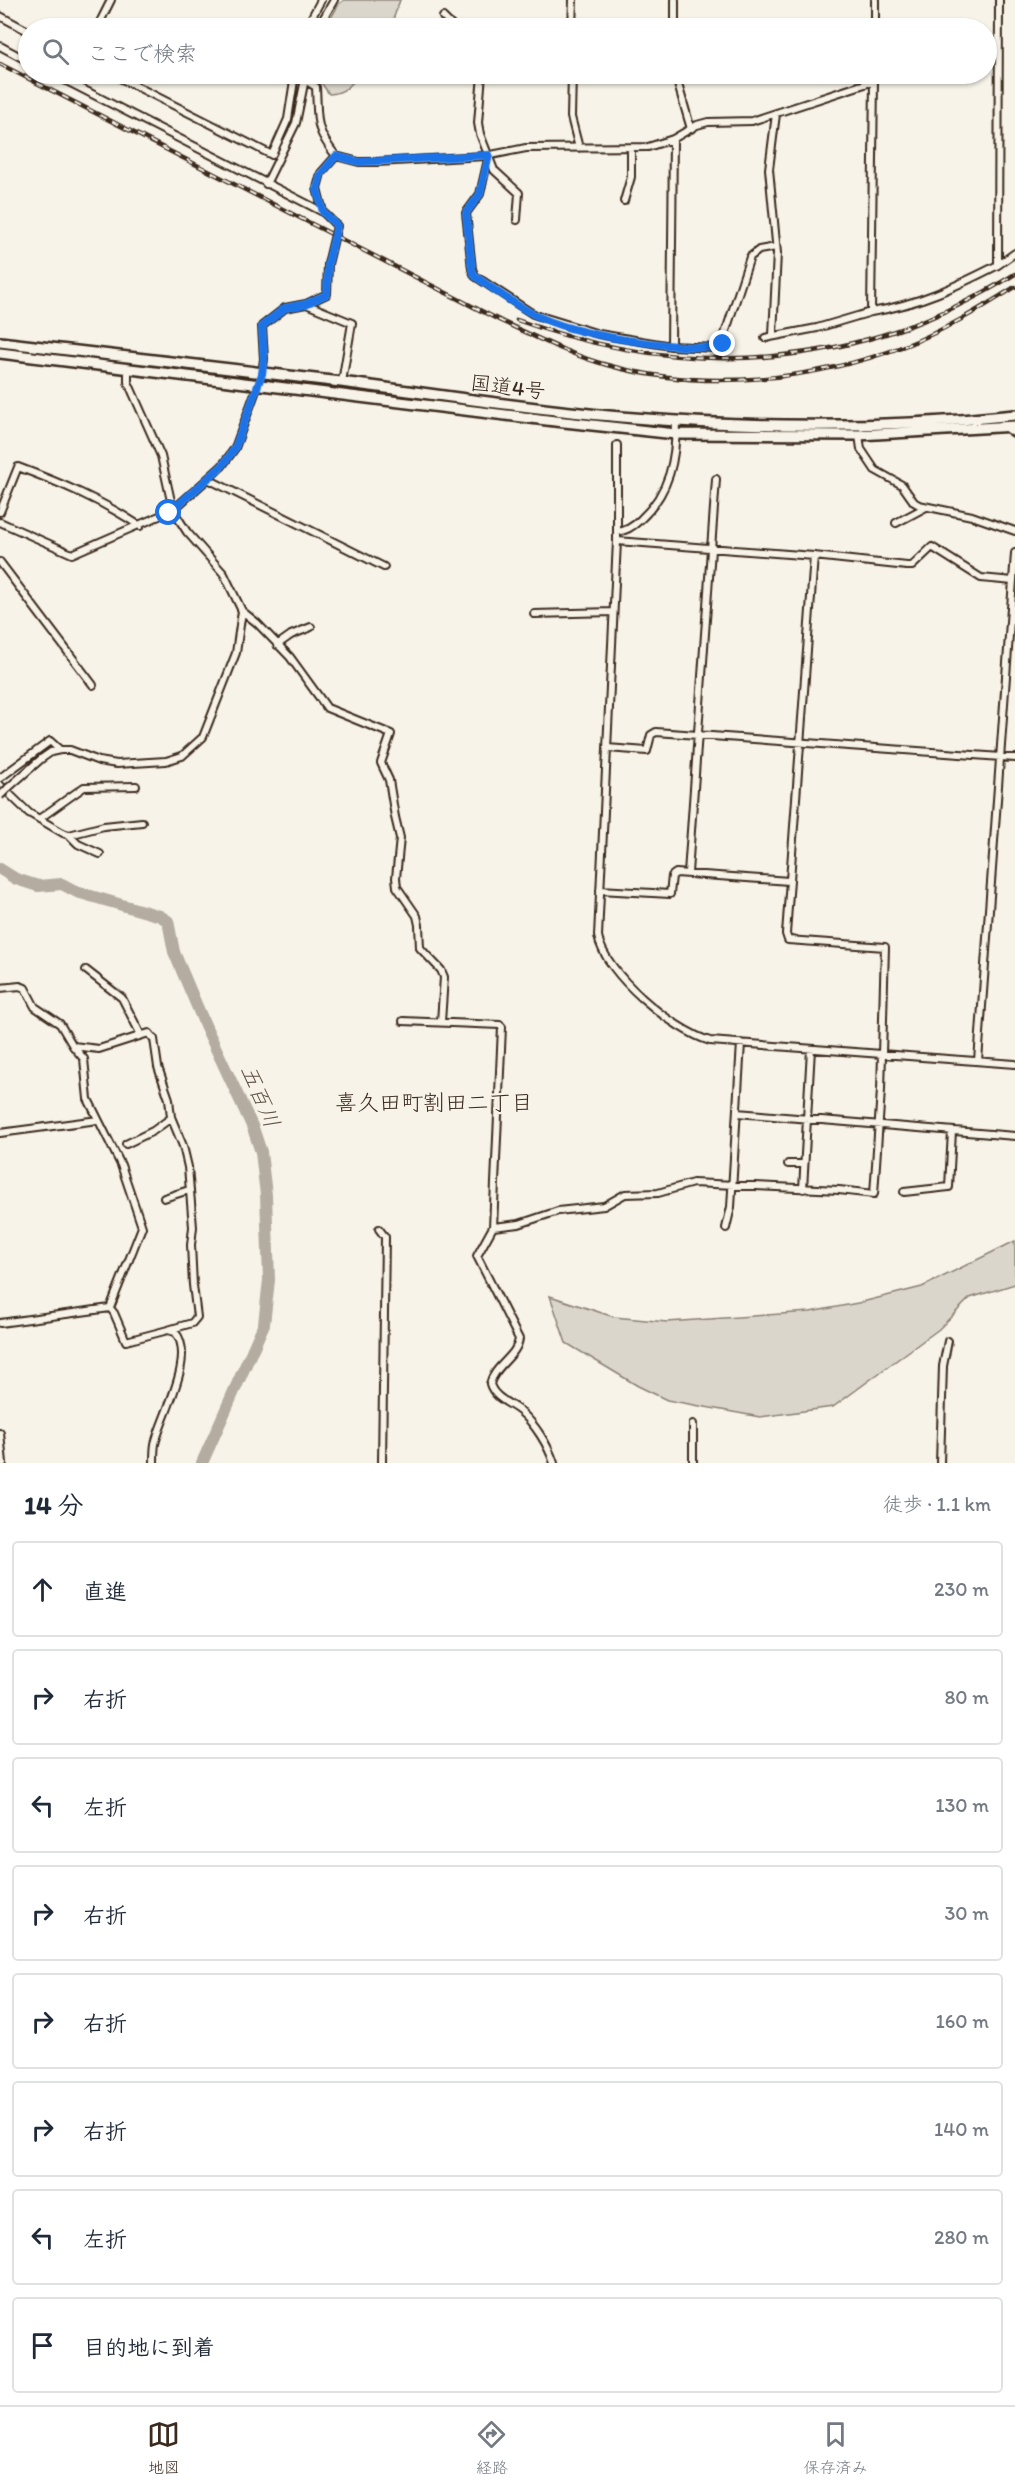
<!DOCTYPE html>
<html lang="ja">
<head>
<meta charset="utf-8">
<style>
	:root { --surface:#fff; --page:#f6f6f7; --text:#1f2937; --muted:#747a83; --line:#e0e1e3; --accent:#3b2a1e }
	body { margin:0; font-family:Itim,"Klee One",sans-serif; background:var(--page); color:var(--text) }
	.stop { position:absolute; width:18px; height:18px; margin:-14px; border:4px solid #1a73e8; border-radius:50%; background:#fff }
	.stop.end { background:#1a73e8; border-color:#fff; box-shadow:0 2px 6px #0008 }
	.list { margin:0; padding:0; list-style:none }
	h2 { display:flex; justify-content:space-between; align-items:center; height:78px; margin:0; padding:0 24px; font-size:26px }
	h2 small { font-size:20px; font-weight:400; color:var(--muted) }
	.list li { display:grid; grid-template-columns:39px 1fr auto; gap:18px; align-items:center; box-sizing:border-box; height:96px; margin:0 12px 12px; padding:0 12px; border:2px solid var(--line); border-radius:6px }
	.list b { display:block; font-size:22px; white-space:nowrap }
	.list em { font-size:20px; font-style:normal; color:var(--muted) }
	.icon { flex:none; width:33px; height:33px; fill:none; stroke:currentColor; stroke-width:2; stroke-linecap:round; stroke-linejoin:round }
	.map { position:relative; flex:none; width:1015px; height:1463px; overflow:hidden }
	.search { position:absolute; background:var(--surface); box-shadow:0 2px 4px #0004; left:18px; right:18px; top:18px; height:66px; display:flex; align-items:center; gap:15px; box-sizing:border-box; padding:0 21px; border-radius:33px; color:var(--muted); font-size:22px }
	.sheet { height:942px; background:var(--surface) }
	nav { display:flex; justify-content:space-around; align-items:center; box-sizing:border-box; height:84px; border-top:2px solid var(--line); background:var(--surface); font-size:16px; color:var(--muted) }
	nav a { display:grid; justify-items:center; gap:3px }
	nav .on { color:var(--accent) }
	.map>svg:first-child { display:block }
	.green { fill:#dbd6cb; stroke:#8b8074; stroke-width:1.5 }
	.lines { fill:none; stroke-linecap:round; stroke-linejoin:round }
	.river { stroke:#b4aca0; stroke-width:12 }
	.minor-casing { stroke:#3b2a1e; stroke-width:10 }
	.highway-casing { stroke:#3b2a1e; stroke-width:14 }
	.minor { stroke:#f7f3e8; stroke-width:6 }
	.highway { stroke:#f7f3e8; stroke-width:9 }
	.rail-casing { stroke:#3b2a1e; stroke-width:4.5 }
	.rail { stroke:#f7f3e8; stroke-width:2; stroke-dasharray:7; stroke-linecap:butt }
	.minor-bridge-casing { stroke:#3b2a1e; stroke-width:10; stroke-linecap:butt }
	.minor-bridge { stroke:#f7f3e8; stroke-width:6 }
	.route { stroke:#1a73e8; stroke-width:8 }
	.labels { text-anchor:middle; stroke-width:4.5; stroke-linejoin:round; paint-order:stroke }
	.street-label { font-size:21px; fill:#3b2a1e; stroke:#f7f3e8 }
	.water-label { font-size:22px; font-style:italic; fill:#5f5145; stroke:#f7f3e8 }
	.neighbourhood-label { font-size:22px; fill:#3b2a1e; stroke:#f7f3e8 }
</style>
</head>
<body>
<div class="map">
<svg width="1015" height="1463" viewBox="0 0 1015 1463">
	<rect width="100%" height="100%" fill="#f7f3e8"/>
	<filter id="ink" filterUnits="userSpaceOnUse"><feTurbulence type="fractalNoise" baseFrequency=".0167" numOctaves="2"/><feDisplacementMap in="SourceGraphic" scale="12" xChannelSelector="R" yChannelSelector="G"/><feConvolveMatrix kernelMatrix="1 2 1 2 8 2 1 2 1" color-interpolation-filters="sRGB"/></filter>
	<g filter="url(#ink)">
		<path class="green" d="M344,0H400L390,28H325L339,4Z
			M317,74H360C351,85 345,93 329,94L318,78Z
			M1015,1241V1284L970,1298L939,1329L833,1407L760,1417L667,1400L638,1386L566,1343L550,1296L614,1317L667,1322L810,1312L858,1303L922,1287Z"/>
		<g class="lines">
			<path class="river" d="M0,869L16,879L38,886L62,884L77,892L160,916L168,921L174,952L205,1025L253,1128L261,1152L266,1195L269,1280L264,1324L202,1463"/>
			<g class="minor-casing">
				<path id="minor" d="M0,16L28,31
					M443,17L454,28
					M97,28L111,0
					M306,28L321,0
					M318,28L334,0
					M572,28L573,0
					M675,28V0
					M875,28V0
					M0,46L28,61
					M53,74L323,212
					M112,74L272,155L288,119L295,74
					M482,74L478,123L480,134L494,170L519,193L517,220
					M572,74L571,117L579,148
					M675,74L691,129
					M305,80L316,87C318,121 314,128 336,156
					M874,81L871,312C917,305 957,286 998,265L999,0
					M70,83L75,74
					M673,139L671,346L716,348L721,346L750,257L759,250L776,247
					M489,155L480,194L466,213L472,269L475,276L533,314L599,334L671,346
					M266,184L296,123L306,74
					M624,201L631,177V148
					M998,265L1015,253
					M306,304L352,323L342,382
					M773,335L777,253L769,169L776,114
					M765,338L817,328L871,312
					M1005,427L1015,434
					M859,435L861,449L875,470L902,485L914,502L919,505L972,516L1015,531
					M617,445V541L598,936C604,973 674,1031 710,1041L1015,1064
					M208,479L384,567
					M0,512L18,467C61,483 101,500 140,526
					M0,522L72,554L173,510L222,466L235,448L262,374L264,359L262,326L285,308L306,304L327,294L328,264L337,226L323,212L317,188L321,173L336,156L359,162H377L486,156L526,148L648,147L673,139L697,125L708,122L752,121L874,81L875,74
					M896,523L926,507
					M617,532C627,531 634,526 641,519C670,492 676,459 676,421
					M617,541L814,556L907,566H912L932,547L981,578L1013,581
					M0,562L93,685
					M242,611L257,623L290,657L327,708L391,734L381,763L389,780L395,817L400,838L396,878L397,887L417,916L419,925L420,948L441,970L444,977L441,1022
					M534,614L613,612
					M277,645L291,635L311,627
					M607,748L647,751L651,735L656,732L1015,758
					M0,778L50,741L60,750
					M0,785L29,813L63,833L69,835L104,826L142,822
					M8,788L41,759L51,752L60,750H70L99,761L117,764L166,761L182,756L203,737L236,653L242,611L224,574L187,532L173,510L161,456L128,382V368
					M39,819L84,787L136,786
					M69,835L78,844L100,854
					M688,873L716,479
					M600,890L670,894L672,876L676,873L789,881
					M86,970L122,998L141,1035
					M0,988L20,986L25,988L35,1007L60,1024L73,1046L84,1059L88,1099L121,1165L142,1227L110,1308L0,1323
					M403,1021L500,1025L502,1027L493,1227L477,1256L519,1339C517,1356 494,1366 490,1384C494,1398 510,1403 521,1412C535,1424 548,1445 554,1463
					M73,1046L99,1049L149,1033L154,1039L158,1067L169,1099L171,1117L183,1146L188,1167L193,1227L191,1245L193,1285L197,1317L192,1323L168,1330
					M978,1061L1015,553
					M737,1113L1015,1136
					M0,1133L98,1120
					M126,1144L153,1131L171,1118
					M788,1164H803
					M803,1189L811,1049
					M904,1192L949,1187L952,1131
					M164,1198L189,1190
					M493,1227L519,1224L558,1211L604,1206L625,1194L658,1193L693,1183L839,1190L874,1194L881,1090L885,947L788,940L786,934L814,556
					M726,1228L731,1207L741,1043
					M379,1229L385,1237L382,1463
					M110,1308L114,1313L126,1341L168,1330L175,1332C197,1357 161,1417 155,1444C154,1450 154,1457 154,1463
					M0,1433L3,1463
					M693,1463V1424
					M940,1463L943,1366L948,1341"/>
			</g>
			<g class="highway-casing">
				<path id="highway" d="M0,342C114,355 228,368 341,382C434,394 527,409 621,417C752,428 884,429 1015,415
					M0,353L555,421L676,434L859,435L1015,426"/>
			</g>
			<use href="#minor" class="minor"/>
			<use href="#highway" class="highway"/>
			<g class="rail-casing">
				<path id="rail" d="M0,64L501,321C536,337 570,355 607,365C703,392 814,381 907,345C945,330 980,309 1015,287
					M517,320C687,381 860,371 1015,274"/>
			</g>
			<use href="#rail" class="rail"/>
			<g class="minor-bridge-casing">
				<path id="minor-bridge" d="M0,796L8,788"/>
			</g>
			<use href="#minor-bridge" class="minor-bridge"/>
		</g>
	</g>
	<g class="lines" filter="url(#ink)">
		<path class="route" d="M169,513L222,466L235,448L262,374L264,359L262,326L285,308L306,304L327,294L328,264L337,226L323,212L317,189L321,174L336,156L359,162L489,155L480,194L466,213L472,269L475,276C493,289 513,304 533,314C580,338 667,347 719,348L723,344"/>
	</g>
	<g class="labels">
		<g class="street-label">
			<text transform="translate(508 387) rotate(7)" y="7">国道4号</text>
		</g>
		<g class="water-label">
			<text transform="translate(261 1096) rotate(67)" y="8">五百川</text>
		</g>
		<g class="neighbourhood-label">
			<text x="434" y="1110">喜久田町割田二丁目</text>
		</g>
	</g>
</svg>
<div class="stop" style="left:169px;top:513px"></div>
<div class="stop end" style="left:723px;top:344px"></div>
<div class="search"><svg class="icon" aria-label="search" viewBox="0 0 24 24"><circle cx="10" cy="10" r="6"/><path d="M15 15l6 6"/></svg>ここで検索</div>
</div>
<section class="sheet">
<h2>14 分<small>徒歩 · 1.1 km</small></h2>
<ul class="list">
<li><svg class="icon" aria-label="ahead" viewBox="0 0 24 24"><path d="M12 20V5M6 11l6-6 6 6"/></svg><div><b>直進</b></div><em>230 m</em></li>
<li><svg class="icon" aria-label="right" viewBox="0 0 24 24"><path d="M7 20v-9h11M14 6l5 5-5 5"/></svg><div><b>右折</b></div><em>80 m</em></li>
<li><svg class="icon" aria-label="left" viewBox="0 0 24 24"><path d="M17 20v-9H6M10 6l-5 5 5 5"/></svg><div><b>左折</b></div><em>130 m</em></li>
<li><svg class="icon" aria-label="right" viewBox="0 0 24 24"><path d="M7 20v-9h11M14 6l5 5-5 5"/></svg><div><b>右折</b></div><em>30 m</em></li>
<li><svg class="icon" aria-label="right" viewBox="0 0 24 24"><path d="M7 20v-9h11M14 6l5 5-5 5"/></svg><div><b>右折</b></div><em>160 m</em></li>
<li><svg class="icon" aria-label="right" viewBox="0 0 24 24"><path d="M7 20v-9h11M14 6l5 5-5 5"/></svg><div><b>右折</b></div><em>140 m</em></li>
<li><svg class="icon" aria-label="left" viewBox="0 0 24 24"><path d="M17 20v-9H6M10 6l-5 5 5 5"/></svg><div><b>左折</b></div><em>280 m</em></li>
<li><svg class="icon" aria-label="arrive" viewBox="0 0 24 24"><path d="M6 21V4h12l-3 4 3 4H6"/></svg><div><b>目的地に到着</b></div></li>
</ul>
</section>
<nav>
<a class="on"><svg class="icon" aria-label="map" viewBox="0 0 24 24"><path d="M3 6l6-2 6 2 6-2v14l-6 2-6-2-6 2zM9 4v14M15 6v14"/></svg>地図</a>
<a><svg class="icon" aria-label="directions" viewBox="0 0 24 24"><path d="M12 3l9 9-9 9-9-9zM9 14v-3h6M13 9l2 2-2 2"/></svg>経路</a>
<a><svg class="icon" aria-label="saved" viewBox="0 0 24 24"><path d="M7 4h10v16l-5-4-5 4z"/></svg>保存済み</a>
</nav>
</body>
</html>
